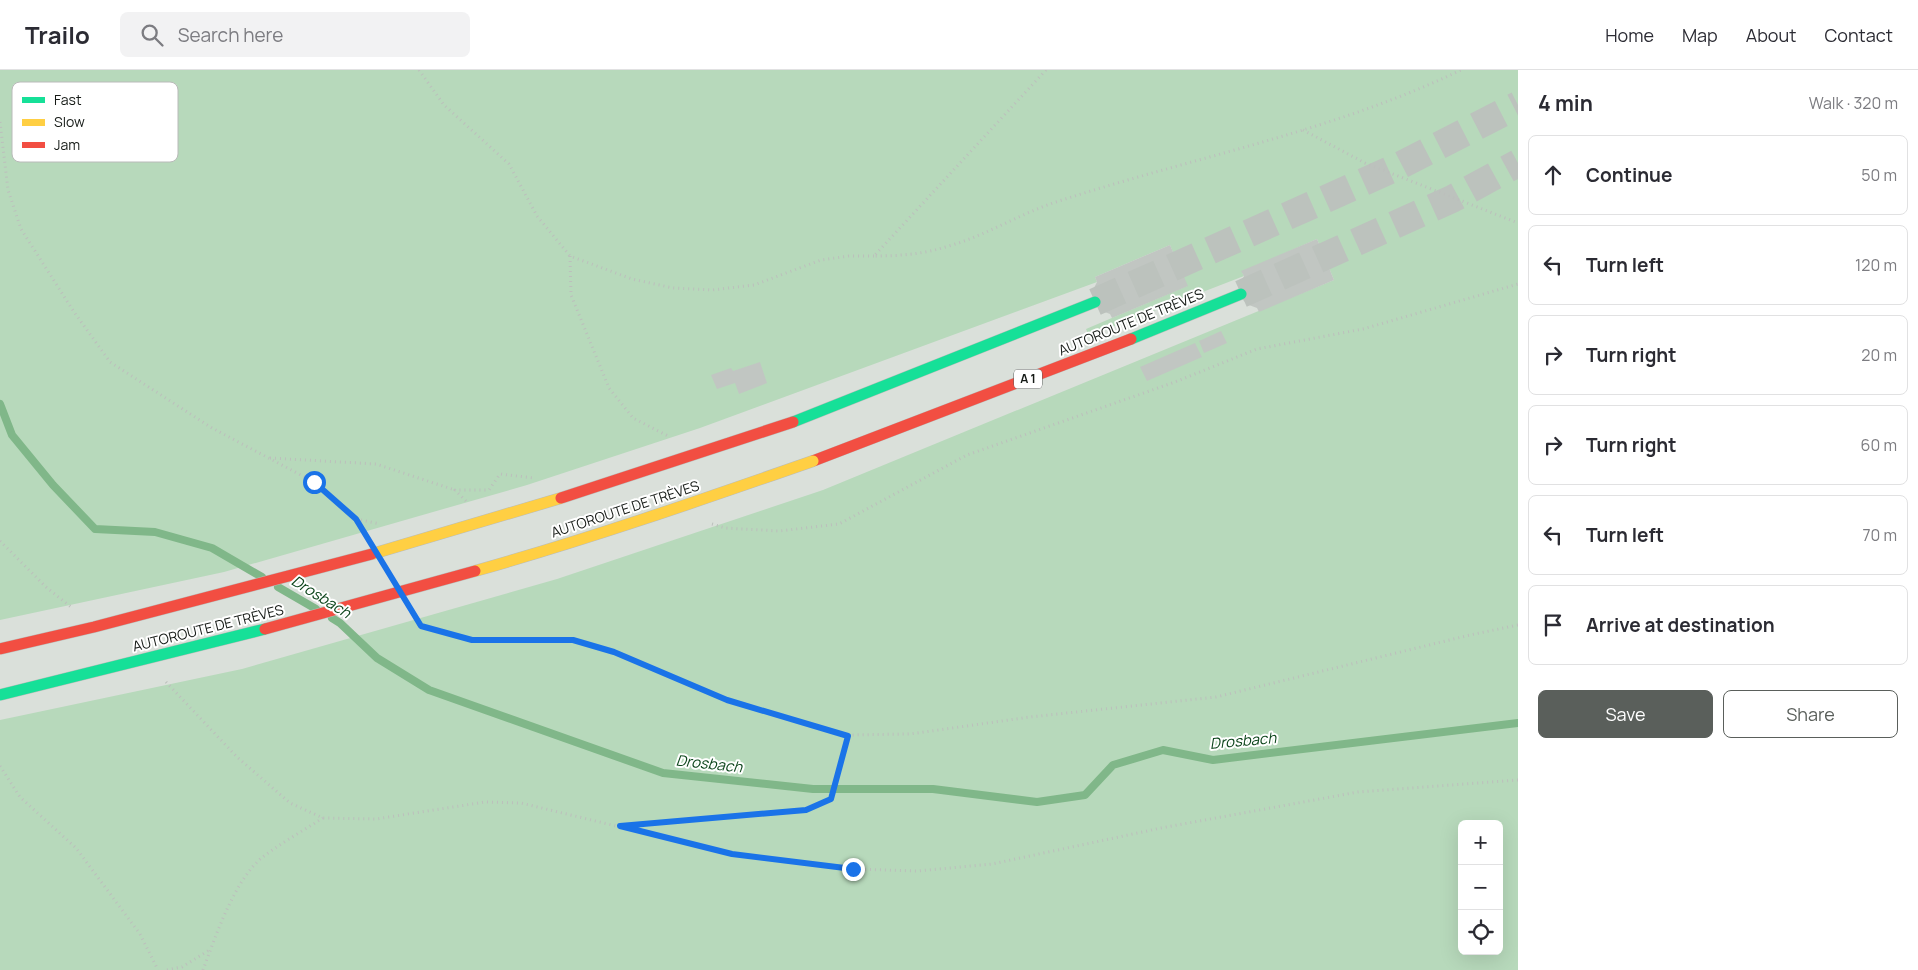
<!DOCTYPE html>
<html lang="en">
<head>
<meta charset="utf-8">
<style>
	:root { --surface:#fff; --page:#f2f2f3; --text:#2b2b33; --muted:#7c7c81; --line:#e1e1e2; --accent:#5a5f5b }
	body { margin:0; font-family:Manrope,sans-serif; background:var(--page); color:var(--text) }
	.controls { position:absolute; right:15px; bottom:15px; display:grid; overflow:hidden; border-radius:8px; box-shadow:0 5px 20px #0002 }
	.controls button { width:45px; height:45px; display:grid; place-items:center; padding:0; border:0; border-bottom:1px solid var(--line); background:var(--surface); color:var(--text); font:25px sans-serif }
	.stop { position:absolute; width:15px; height:15px; margin:-11px; border:4px solid #1a73e8; border-radius:50%; background:#fff }
	.stop.end { background:#1a73e8; border-color:#fff; box-shadow:0 1px 5px #0008 }
	.list { margin:0; padding:0; list-style:none }
	h2 { display:flex; justify-content:space-between; align-items:center; height:65px; margin:0; padding:0 20px; font-size:21px }
	h2 small { font-size:16px; font-weight:400; color:var(--muted) }
	.list li { display:grid; grid-template-columns:32px 1fr auto; gap:15px; align-items:center; box-sizing:border-box; height:80px; margin:0 10px 10px; padding:0 10px; border:1px solid var(--line); border-radius:8px }
	.list b { display:block; font-size:19px; white-space:nowrap }
	.list em { font-size:16px; font-style:normal; color:var(--muted) }
	.actions { display:flex; gap:10px; padding:15px 20px }
	.actions a { flex:1; padding:11px 0; border:1px solid var(--accent); border-radius:8px; text-align:center; font-size:18px; color:var(--accent) }
	.actions .main { background:var(--accent); color:#fff }
	.icon { flex:none; width:28px; height:28px; fill:none; stroke:currentColor; stroke-width:2; stroke-linecap:round; stroke-linejoin:round }
	.map { position:relative; flex:none; width:1518px; height:900px; overflow:hidden }
	header { display:flex; align-items:center; gap:30px; box-sizing:border-box; height:70px; padding:0 25px; background:var(--surface); border-bottom:1px solid var(--line) }
	header strong { font-size:24px }
	nav { display:flex; gap:28px; margin-inline-start:auto; font-size:18px }
	.search { width:350px; height:45px; background:var(--page); display:flex; align-items:center; gap:12px; box-sizing:border-box; padding:0 18px; border-radius:8px; color:var(--muted); font-size:19px }
	main { display:flex }
	aside { flex:1; background:var(--surface) }
	.map>svg:first-child { display:block }
	.green { fill:#b7d9bb; fill-rule:evenodd }
	.lines { fill:none; stroke-linecap:round; stroke-linejoin:round }
	.stream { stroke:#80b789; stroke-width:8 }
	.building { fill:#c1c6c2 }
	.highway-tunnel { stroke:#bcc2bd; stroke-width:28; stroke-dasharray:28 14; stroke-linecap:butt }
	.fast-casing { stroke:#babdba; stroke-width:12 }
	.jam-casing { stroke:#babdba; stroke-width:12 }
	.path { stroke:#bcbfbc; stroke-width:3; stroke-dasharray:1 4; stroke-linecap:butt }
	.fast { stroke:#16e098; stroke-width:11 }
	.jam { stroke:#f24e42; stroke-width:11 }
	.fast-bridge-casing { stroke:#babdba; stroke-width:12; stroke-linecap:butt }
	.slow-bridge-casing { stroke:#babdba; stroke-width:12; stroke-linecap:butt }
	.jam-bridge-casing { stroke:#babdba; stroke-width:12; stroke-linecap:butt }
	.fast-bridge { stroke:#16e098; stroke-width:11 }
	.slow-bridge { stroke:#ffcf43; stroke-width:11 }
	.jam-bridge { stroke:#f24e42; stroke-width:11 }
	.route { stroke:#1a73e8; stroke-width:6 }
	.labels { text-anchor:middle; stroke-width:4; stroke-linejoin:round; paint-order:stroke }
	.shield { fill:#fff; stroke:#5b5f5c; stroke-width:1 }
	.shield-label { font-size:12px; font-weight:bold; fill:#151a16 }
	.street-label { font-size:14px; fill:#151a16; stroke:#fff }
	.water-label { font-size:15px; font-style:italic; fill:#0c451b; stroke:#fff }
	.key { fill:#fff; stroke:#b9bab9; stroke-width:1 }
	.key-label { font-size:14px; fill:#151a16 }
</style>
</head>
<body>
<header>
<strong>Trailo</strong>
<div class="search"><svg class="icon" aria-label="search" viewBox="0 0 24 24"><circle cx="10" cy="10" r="6"/><path d="M15 15l6 6"/></svg>Search here</div>
<nav><a>Home</a><a>Map</a><a>About</a><a>Contact</a></nav>
</header>
<main>
<div class="map">
<svg width="1518" height="900" viewBox="0 0 1518 900">
	<rect width="100%" height="100%" fill="#dae0da"/>
	<path class="green" d="M0,0H1518V900H0V650L242,599L557,509L823,420L1334,210L1317,169L1242,202L1244,206L1089,266L1086,259L1187,216L1170,175L1095,207L1097,212L700,358L527,415L224,502L0,550ZM1462,754H1499V881H1462Z"/>
	<g class="lines">
		<path class="stream" d="M0,334L12,365L53,415L95,459L155,462L212,478L262,507
			M278,517L316,539
			M332,548L340,553L377,588L429,620L663,703L813,719H933L1037,732L1085,725L1113,695L1163,680L1213,690L1518,653"/>
	</g>
	<path class="building" d="M1317,169L1334,210L1259,242L1257,238L1249,235L1243,230L1240,214L1244,206L1241,201Z
		M1170,175L1188,216L1112,248L1110,244L1102,241L1093,220L1097,212L1095,207Z
		M1221,261L1227,273L1204,283L1199,271Z
		M1195,273L1202,287L1147,311L1140,297Z
		M760,292L767,313L739,324L735,313L717,319L711,305L731,298L733,301Z"/>
	<g class="lines">
		<path class="highway-tunnel" d="M1241,224L1452,129L1518,93
			M1095,232L1397,97L1518,35"/>
		<g class="fast-casing">
			<path id="fast" d="M1131,269L1241,224
				M793,352L1095,232"/>
		</g>
		<g class="jam-casing">
			<path id="jam" d="M813,391L1131,269"/>
		</g>
		<path class="path" d="M419,0L444,35L509,94L537,146L570,186L632,209L673,218L712,220L754,215L821,190L849,186H874
			M1046,0L874,186C901,186 925,184 952,175C986,165 1018,145 1053,133C1189,88 1332,62 1461,0
			M0,52L8,120L21,159L74,242L110,292L212,358L314,412L356,449L363,462
			M1303,60L1365,93L1518,153
			M570,186L571,225L609,318L633,348L670,367
			M270,388L376,394L455,420
			M466,431L455,420H489L500,404L534,408
			M356,449L380,454
			M712,454L725,458L779,461L839,454L967,385L1175,312L1257,279L1363,259L1518,214
			M0,471L46,517L71,537
			M413,544L421,557L472,570H573L614,582L727,630L848,665L910,664L1030,647L1216,627L1470,565L1518,555
			M166,612L237,687L290,733L323,748L376,749L485,732L521,733L732,784L853,799L918,801L992,794L1161,758L1358,722L1518,710
			M0,696L20,727L76,778L140,864L158,900
			M623,756L806,740L831,729L848,665
			M167,900L182,897L211,879
			M203,900C216,865 235,808 264,786C283,772 304,760 323,748"/>
		<use href="#fast" class="fast"/>
		<use href="#jam" class="jam"/>
		<g class="fast-bridge-casing">
			<path id="fast-bridge" d="M0,625L265,559"/>
		</g>
		<g class="slow-bridge-casing">
			<path id="slow-bridge" d="M372,484L561,428
				M475,501C589,469 701,430 813,391"/>
		</g>
		<g class="jam-bridge-casing">
			<path id="jam-bridge" d="M561,428L793,352
				M265,559L475,501
				M0,579L94,557L372,484"/>
		</g>
		<use href="#fast-bridge" class="fast-bridge"/>
		<use href="#slow-bridge" class="slow-bridge"/>
		<use href="#jam-bridge" class="jam-bridge"/>
	</g>
	<g class="lines">
		<path class="route" d="M314,412L356,449L421,556L472,570H573L614,582L727,630L848,666L831,729L806,740L620,756L732,784L853,799"/>
	</g>
	<g class="labels">
		<rect class="shield" x="1014" y="299.5" width="28" height="19" rx="4"/>
		<g class="shield-label">
			<text x="1028" y="313">A 1</text>
		</g>
		<g class="street-label">
			<text transform="translate(1131 252) rotate(-22)" y="5">AUTOROUTE DE TRÈVES</text>
			<text transform="translate(625 439) rotate(-18)" y="5">AUTOROUTE DE TRÈVES</text>
			<text transform="translate(208 558) rotate(-14)" y="5">AUTOROUTE DE TRÈVES</text>
		</g>
		<g class="water-label">
			<text transform="translate(321 527) rotate(32)" y="5">Drosbach</text>
			<text transform="translate(1243 671) rotate(-5)" y="5">Drosbach</text>
			<text transform="translate(709 694) rotate(6)" y="5">Drosbach</text>
		</g>
	</g>
	<rect x="12" y="12" width="166" height="80" rx="8" class="key"/>
	<rect x="22" y="27" width="23" height="6" fill="#16e098"/>
	<rect x="22" y="49" width="23" height="7" fill="#ffcf43"/>
	<rect x="22" y="72" width="23" height="6" fill="#f24e42"/>
	<g class="key-label">
		<text x="54" y="35">Fast</text>
		<text x="54" y="57">Slow</text>
		<text x="54" y="80">Jam</text>
	</g>
</svg>
<div class="controls">
<button>+</button>
<button>−</button>
<button><svg class="icon" aria-label="locate" viewBox="0 0 24 24"><circle cx="12" cy="12" r="6"/><path d="M12 2v4M12 18v4M2 12h4M18 12h4"/></svg></button>
</div>
<div class="stop" style="left:314px;top:412px"></div>
<div class="stop end" style="left:853px;top:799px"></div>
</div>
<aside>
<h2>4 min<small>Walk · 320 m</small></h2>
<ul class="list">
<li><svg class="icon" aria-label="ahead" viewBox="0 0 24 24"><path d="M12 20V5M6 11l6-6 6 6"/></svg><div><b>Continue</b></div><em>50 m</em></li>
<li><svg class="icon" aria-label="left" viewBox="0 0 24 24"><path d="M17 20v-9H6M10 6l-5 5 5 5"/></svg><div><b>Turn left</b></div><em>120 m</em></li>
<li><svg class="icon" aria-label="right" viewBox="0 0 24 24"><path d="M7 20v-9h11M14 6l5 5-5 5"/></svg><div><b>Turn right</b></div><em>20 m</em></li>
<li><svg class="icon" aria-label="right" viewBox="0 0 24 24"><path d="M7 20v-9h11M14 6l5 5-5 5"/></svg><div><b>Turn right</b></div><em>60 m</em></li>
<li><svg class="icon" aria-label="left" viewBox="0 0 24 24"><path d="M17 20v-9H6M10 6l-5 5 5 5"/></svg><div><b>Turn left</b></div><em>70 m</em></li>
<li><svg class="icon" aria-label="arrive" viewBox="0 0 24 24"><path d="M6 21V4h12l-3 4 3 4H6"/></svg><div><b>Arrive at destination</b></div></li>
</ul>
<div class="actions"><a class="main">Save</a><a>Share</a></div>
</aside>
</main>
</body>
</html>
